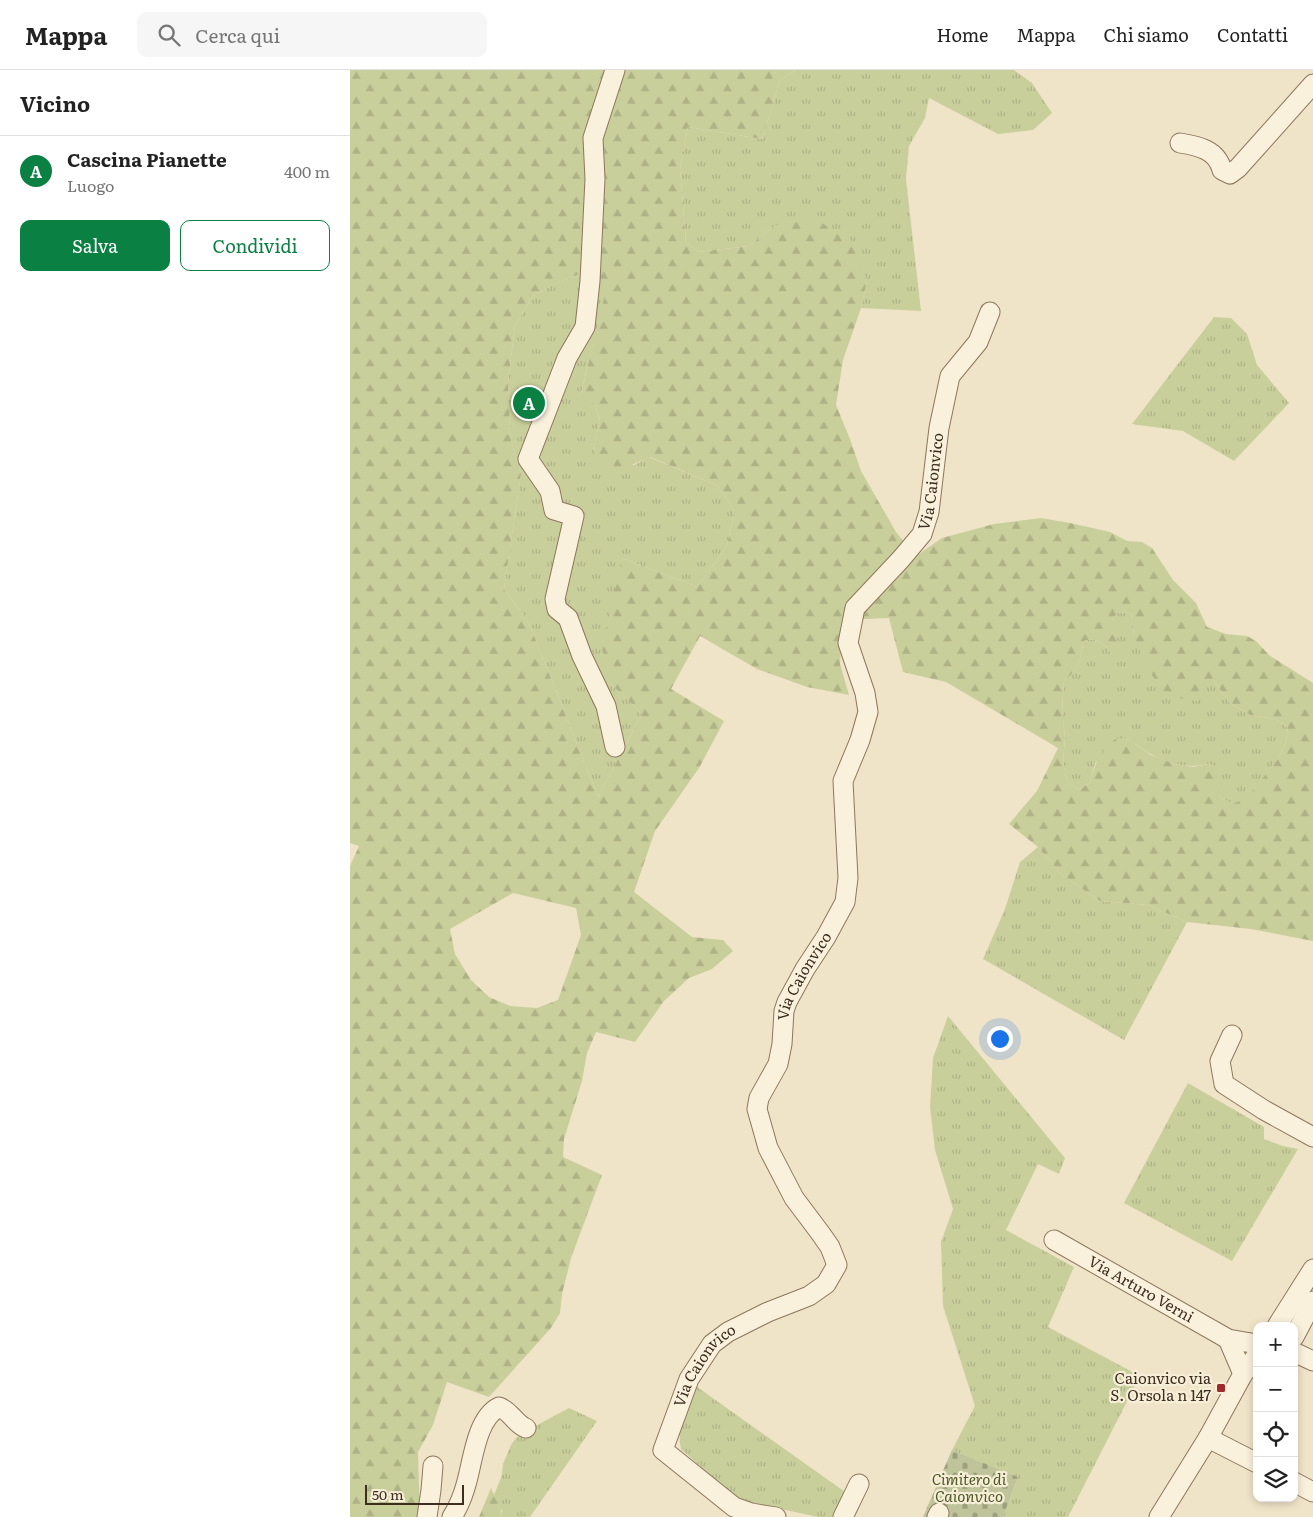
<!DOCTYPE html>
<html lang="it">
<head>
<meta charset="utf-8">
<style>
	:root { --surface:#fff; --page:#f6f6f6; --text:#222; --muted:#767676; --line:#e0e0e0; --accent:#0b8043 }
	body { margin:0; font-family:Literata,serif; background:var(--page); color:var(--text) }
	.controls { position:absolute; right:15px; bottom:15px; display:grid; overflow:hidden; border-radius:10px; box-shadow:0 2px 8px #0003 }
	.controls button { width:45px; height:45px; display:grid; place-items:center; padding:0; border:0; border-bottom:1px solid var(--line); background:var(--surface); color:var(--text); font:25px sans-serif }
	.scale { position:absolute; left:15px; bottom:12px; width:99px; box-sizing:border-box; padding-left:5px; border:2px solid #3d2e20; border-top:0; font-size:14px; line-height:18px; white-space:nowrap; color:#3d2e20; -webkit-text-stroke:4px #f7eed8; paint-order:stroke }
	.you { position:absolute; left:649px; top:968px; width:18px; height:18px; margin:-12px; border:4px solid #fff; border-radius:50%; background:#1a73e8; box-shadow:0 0 0 8px #1a73e833 }
	.badge { display:grid; place-items:center; width:32px; height:32px; border-radius:50%; background:var(--accent); color:#fff; font-size:16px; font-weight:700 }
	.pin { position:absolute; translate:-50% -50%; border:2px solid #fff; box-shadow:0 1px 5px #0006 }
	.list { margin:0; padding:0; list-style:none }
	h2 { display:flex; justify-content:space-between; align-items:center; height:65px; margin:0; padding:0 20px; font-size:21px }
	h2 small { font-size:16px; font-weight:400; color:var(--muted) }
	.list li { display:grid; grid-template-columns:32px 1fr auto; gap:15px; align-items:center; box-sizing:border-box; height:70px; padding:0 20px; border-top:1px solid var(--line) }
	.list b { display:block; font-size:19px; white-space:nowrap }
	.list p { margin:0; font-size:16px; white-space:nowrap; color:var(--muted) }
	.list em { font-size:16px; font-style:normal; color:var(--muted) }
	.actions { display:flex; gap:10px; padding:15px 20px }
	.actions a { flex:1; padding:11px 0; border:1px solid var(--accent); border-radius:10px; text-align:center; font-size:18px; color:var(--accent) }
	.actions .main { background:var(--accent); color:#fff }
	.icon { flex:none; width:28px; height:28px; fill:none; stroke:currentColor; stroke-width:2; stroke-linecap:round; stroke-linejoin:round }
	.map { position:relative; flex:none; width:963px; height:1447px; overflow:hidden }
	header { display:flex; align-items:center; gap:30px; box-sizing:border-box; height:70px; padding:0 25px; background:var(--surface); border-bottom:1px solid var(--line) }
	header strong { font-size:24px }
	nav { display:flex; gap:28px; margin-inline-start:auto; font-size:18px }
	.search { width:350px; height:45px; background:var(--page); display:flex; align-items:center; gap:12px; box-sizing:border-box; padding:0 18px; border-radius:10px; color:var(--muted); font-size:19px }
	main { display:flex }
	aside { flex:1; background:var(--surface) }
	.map>svg:first-child { display:block }
	.grass { fill:url(#grass-tufts) }
	.forest { fill:url(#forest-firs); fill-rule:evenodd }
	.cemetery { fill:url(#cemetery-stones) }
	.lines { fill:none; stroke-linecap:round; stroke-linejoin:round }
	.minor-casing { stroke:#8d765c; stroke-width:21 }
	.minor { stroke:#faf1dc; stroke-width:19 }
	.poi-dot { fill:#9e2a2b; stroke:#f7eed8; stroke-width:2 }
	.labels { text-anchor:middle; stroke-width:4.5; stroke-linejoin:round; paint-order:stroke }
	.street-label { font-size:15px; fill:#3d2e20; stroke:#f7eed8 }
	.poi-label { font-size:15px; fill:#3d2e20; stroke:#f7eed8; text-anchor:end }
	.park-label { font-size:15px; font-style:italic; fill:#4d5a26; stroke:#f7eed8 }
</style>
</head>
<body>
<header>
<strong>Mappa</strong>
<div class="search"><svg class="icon" aria-label="search" viewBox="0 0 24 24"><circle cx="10" cy="10" r="6"/><path d="M15 15l6 6"/></svg>Cerca qui</div>
<nav><a>Home</a><a>Mappa</a><a>Chi siamo</a><a>Contatti</a></nav>
</header>
<main>
<aside>
<h2>Vicino<small></small></h2>
<ul class="list">
<li><span class="badge">A</span><div><b>Cascina Pianette</b><p>Luogo</p></div><em>400 m</em></li>
</ul>
<div class="actions"><a class="main">Salva</a><a>Condividi</a></div>
</aside>
<div class="map">
<svg width="963" height="1447" viewBox="0 0 963 1447">
	<defs>
		<pattern id="grass-tufts" width="24" height="20" patternUnits="userSpaceOnUse" patternTransform="scale(1.25)"><rect width="24" height="20" fill="#c9cf9b"/><path d="M3 7l-1-3M5 7V3M7 7l1-3M15 17l-1-3M17 17v-4M19 17l1-3" fill="none" stroke="#aeb285"/></pattern>
		<pattern id="forest-firs" width="22" height="20" patternUnits="userSpaceOnUse" patternTransform="scale(1.25)"><rect width="22" height="20" fill="#c9cf9b"/><path d="M5 1l3.5 6h-7zM16 11l3.5 6h-7z" fill="#aeb285"/></pattern>
		<pattern id="cemetery-stones" width="16" height="16" patternUnits="userSpaceOnUse" patternTransform="scale(1.25)"><rect width="16" height="16" fill="#bfc49a"/><path d="M2 7V4a2 2 0 0 1 4 0v3zM10 15v-3a2 2 0 0 1 4 0v3z" fill="#9ca07d"/></pattern>
	</defs>
	<rect width="100%" height="100%" fill="#f0e4c8"/>
	<path class="grass" d="M446,0H664L682,13L702,43L683,60L648,64L579,28L575,48L559,76L556,109L571,241L511,238L517,210L426,155L399,176L348,182L336,172L330,98L338,57L412,69L424,31L429,11Z
		M238,201L258,215L231,323L245,334L250,351L243,380L284,395L299,387L368,416L385,442L376,478L347,517L272,488L260,613L292,644L248,727L179,553L154,519L171,404L160,368L158,312L165,255L183,226L208,212Z
		M864,247L881,248L897,264L907,295L939,333L884,391L833,361L782,354Z
		M768,542L781,543L784,565L857,609L863,610L880,633L900,645L925,649L938,658L936,672L928,689L897,729L882,734L870,727L859,694C823,701 804,687 776,668L745,693L740,712L729,720L717,711L713,692L715,668L712,640L714,611C729,598 731,590 733,571C748,567 753,573 762,584L769,573L762,563V550Z
		M688,777L712,805L750,831L798,835L837,852L774,970L633,889L655,839L670,792Z
		M598,946L715,1088L709,1104L688,1094L656,1160L724,1197L698,1257L790,1306L718,1447H653L668,1407L602,1380L625,1336L593,1236L591,1172L603,1139L585,1080L580,1037L583,988Z
		M838,1013L914,1057V1069L933,1076L948,1079L882,1191L774,1133Z
		M343,1314L498,1424L488,1447H468L388,1430L331,1379C326,1354 333,1337 343,1314Z
		M219,1338L247,1351L180,1447H150L152,1441L144,1425L152,1405L153,1394L161,1375L166,1368L174,1362Z"/>
	<path class="forest" d="M0,0H446L429,11L424,31L412,69L338,57L330,98L336,172L348,182L399,176L426,155L466,150L500,168L517,210L511,238L493,290L486,335L500,369L511,401L546,462L566,486L592,468L644,454L691,448L720,453L760,462L777,471L792,472L802,478L823,510L846,533L857,557L876,564L897,566L906,571L919,585L963,613V871L901,859L837,852L798,835L750,831L712,805L688,777L659,754L687,721L708,678L596,612L553,602L539,548L493,550L490,594L499,625L457,617L407,599L350,566L321,619L374,651L349,698L305,761L284,822L342,867L373,870L383,881L362,899L339,908L314,931L285,972L246,962L237,983L232,1011L214,1069L213,1087L252,1105L221,1188L212,1224L210,1243L201,1258L139,1327L97,1312L83,1355L68,1382L70,1447H0V796L9,776L0,773ZM238,201L257,216L231,324L245,334L250,350L243,380L252,396L272,399L300,387L368,416L385,442L376,478L347,517L272,488L252,578L260,613L292,644L248,727L179,553L154,519L171,404L160,367L158,312L165,255L183,226L208,212ZM768,542L781,543L784,565L796,597L817,626L846,631L855,626L857,609L863,610L880,633L900,645L925,649L938,658L936,672L928,689L897,728L882,734L870,727L866,711V696L859,694L844,697L824,694L801,685L776,668L765,669C749,685 746,690 740,712L729,720L717,711L713,692L715,668L712,639L714,611C729,599 731,590 733,571C748,567 753,573 762,584L769,581V573L762,563V550ZM163,823L226,838L231,865L208,930L187,938L160,936L139,927L121,910L105,884L100,859Z
		M141,1418C145,1430 154,1434 150,1447H129Z"/>
	<path class="cemetery" d="M602,1380L668,1407L653,1447H573Z"/>
	<g class="lines">
		<g class="minor-casing">
			<g id="minor">
				<path d="M265,0L243,68L245,109L240,211L235,257L217,288L178,389L200,421L204,440L224,446L205,529L207,539L218,548L232,586L256,636L265,677"/>
				<path d="M830,73C849,76 867,80 872,100L880,104L888,98L963,14"/>
				<path d="M882,965L870,991L874,1014L914,1040L963,1067"/>
				<path id="s1" d="M704,1170L878,1269L907,1274"/>
				<path d="M927,1256L963,1199"/>
				<path d="M944,1267L963,1231"/>
				<path d="M878,1269L893,1304"/>
				<path d="M944,1282L963,1291"/>
				<path d="M858,1368L907,1393"/>
				<path d="M944,1412L963,1422"/>
				<path d="M77,1447L81,1420L83,1396"/>
				<path d="M102,1447C109,1436 114,1423 117,1411C123,1389 127,1348 149,1337C161,1341 165,1354 176,1358"/>
				<path id="s2" d="M426,1447L401,1443L384,1437L313,1380L339,1309L362,1274L378,1262L418,1242L459,1226L476,1214L487,1195L480,1177L471,1164L444,1128L418,1078L407,1039L409,1028L428,994L432,974L434,941L437,932L455,899L476,867L495,832L498,808L493,711L510,670L518,642L515,623L498,573L505,538L551,489L572,464L579,442L589,358L600,306L628,272L640,242"/>
				<path d="M493,1447L509,1414"/>
				<path d="M587,1447L589,1443"/>
				<path d="M809,1447L858,1368L893,1304L907,1285"/>
			</g>
		</g>
		<use href="#minor" class="minor"/>
	</g>
	<rect class="poi-dot" x="866" y="1313" width="10" height="10" rx="2.5"/>
	<g class="labels">
		<g class="street-label">
			<text dy="5" stroke="none"><textPath href="#s2" startOffset="1265">Via Caionvico</textPath></text>
			<text dy="5" stroke="none"><textPath href="#s2" startOffset="724">Via Caionvico</textPath></text>
			<text dy="5" stroke="none"><textPath href="#s1" startOffset="100">Via Arturo Verni</textPath></text>
			<text dy="5" stroke="none"><textPath href="#s2" startOffset="230">Via Caionvico</textPath></text>
		</g>
		<g class="poi-label">
			<text x="861" y="1314">Caionvico via<tspan x="861" dy="17">S. Orsola n 147</tspan></text>
		</g>
		<g class="park-label">
			<text x="619" y="1415">Cimitero di<tspan x="619" dy="17">Caionvico</tspan></text>
		</g>
	</g>
</svg>
<div class="controls">
<button>+</button>
<button>−</button>
<button><svg class="icon" aria-label="locate" viewBox="0 0 24 24"><circle cx="12" cy="12" r="6"/><path d="M12 2v4M12 18v4M2 12h4M18 12h4"/></svg></button>
<button><svg class="icon" aria-label="layers" viewBox="0 0 24 24"><path d="M12 4l9 5-9 5-9-5zM3 14l9 5 9-5"/></svg></button>
</div>
<div class="scale">50 m</div>
<div class="you"></div>
<div class="pin badge" style="left:179px;top:333px">A</div>
</div>
</main>
</body>
</html>
